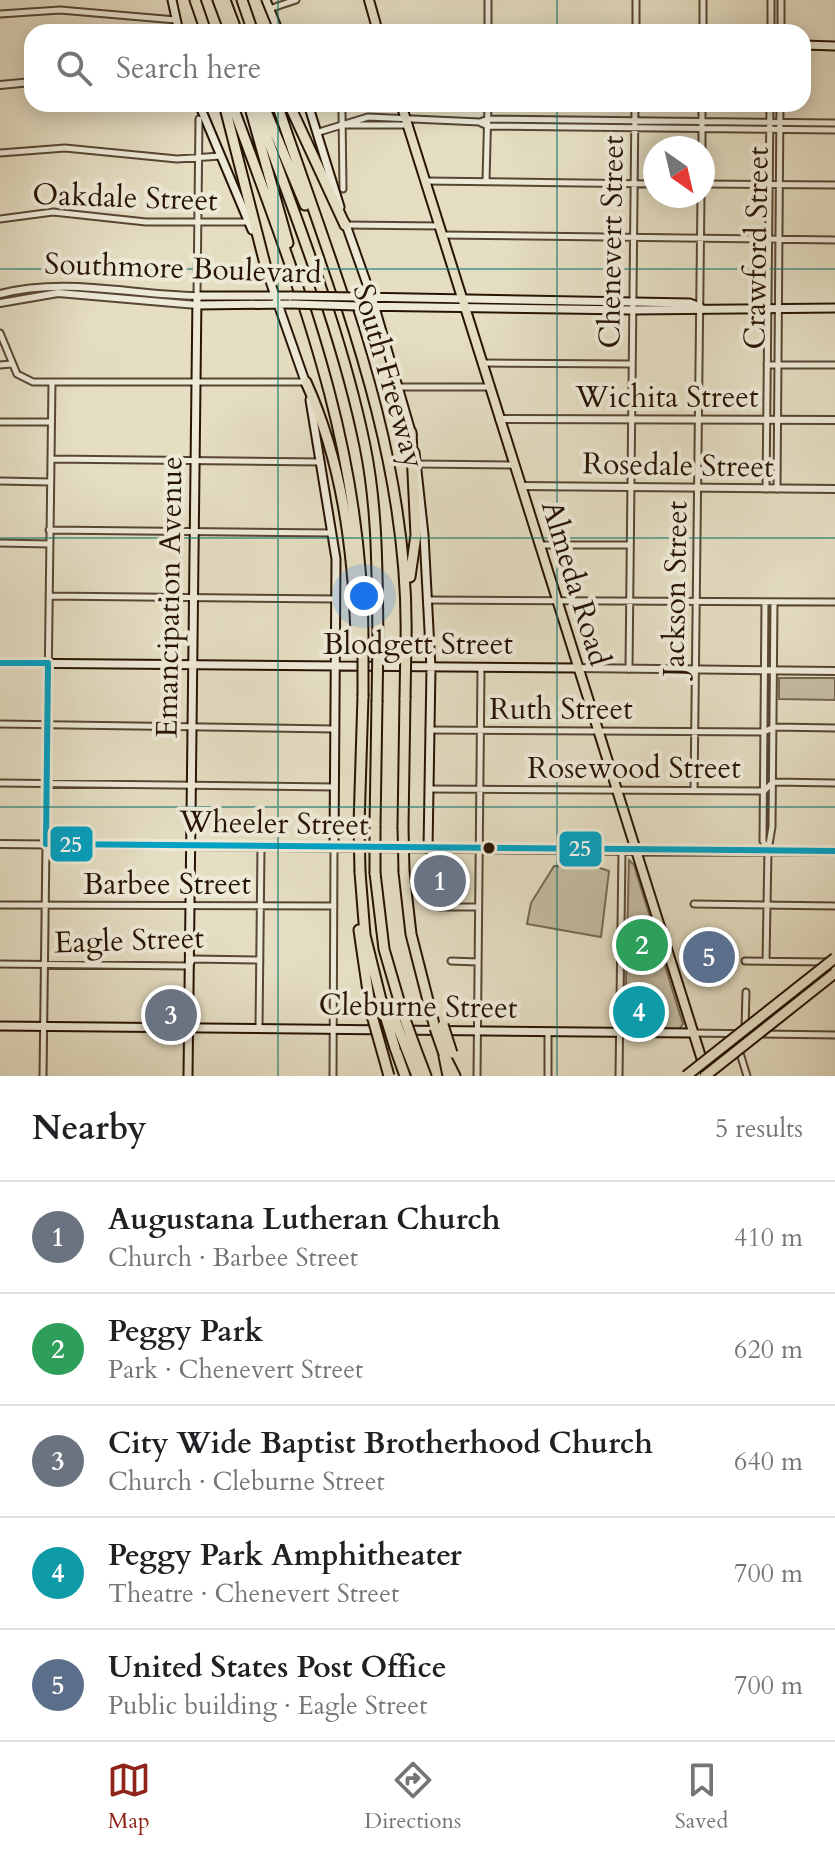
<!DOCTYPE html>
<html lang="en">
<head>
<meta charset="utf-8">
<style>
	:root { --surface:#fff; --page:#f6f6f6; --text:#202124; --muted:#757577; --line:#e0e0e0; --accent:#8f2418 }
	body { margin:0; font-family:Cardo,serif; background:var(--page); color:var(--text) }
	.compass { position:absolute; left:643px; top:136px; width:72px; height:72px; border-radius:50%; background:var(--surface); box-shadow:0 4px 20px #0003; rotate:146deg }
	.you { position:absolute; left:364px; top:596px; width:28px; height:28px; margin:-20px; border:6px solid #fff; border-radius:50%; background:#1a73e8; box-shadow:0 0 0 12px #1a73e833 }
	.badge { display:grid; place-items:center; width:52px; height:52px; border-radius:50%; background:var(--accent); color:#fff; font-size:26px; font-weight:700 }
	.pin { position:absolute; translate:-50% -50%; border:4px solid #fff; box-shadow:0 2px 8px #0006 }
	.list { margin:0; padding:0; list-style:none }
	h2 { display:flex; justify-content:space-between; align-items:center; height:104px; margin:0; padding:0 32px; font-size:34px }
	h2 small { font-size:26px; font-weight:400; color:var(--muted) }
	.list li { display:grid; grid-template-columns:52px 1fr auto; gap:24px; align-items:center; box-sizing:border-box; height:112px; padding:0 32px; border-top:2px solid var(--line) }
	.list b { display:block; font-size:30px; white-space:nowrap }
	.list p { margin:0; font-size:26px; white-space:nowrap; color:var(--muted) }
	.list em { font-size:26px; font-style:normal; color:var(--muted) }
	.icon { flex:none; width:44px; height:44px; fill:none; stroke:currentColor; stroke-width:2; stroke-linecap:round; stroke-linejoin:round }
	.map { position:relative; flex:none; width:835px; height:1076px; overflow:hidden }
	.search { position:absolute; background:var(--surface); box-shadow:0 4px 20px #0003; left:24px; right:24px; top:24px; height:88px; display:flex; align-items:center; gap:20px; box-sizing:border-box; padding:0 28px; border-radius:24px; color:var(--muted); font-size:30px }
	.sheet { height:664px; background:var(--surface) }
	nav { display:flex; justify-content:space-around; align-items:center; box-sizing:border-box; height:112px; border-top:2px solid var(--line); background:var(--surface); font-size:22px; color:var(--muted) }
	nav a { display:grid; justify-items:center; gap:4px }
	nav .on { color:var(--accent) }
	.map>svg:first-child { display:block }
	.green { fill:#c5bca2; stroke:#766852; stroke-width:2 }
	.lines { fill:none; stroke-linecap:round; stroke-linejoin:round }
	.minor-casing { stroke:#574633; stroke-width:9 }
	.tertiary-casing { stroke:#574633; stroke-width:10 }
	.secondary-casing { stroke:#281403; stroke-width:11 }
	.primary-casing { stroke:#281403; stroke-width:12 }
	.motorway-casing { stroke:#281403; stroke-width:13 }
	.minor { stroke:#eeead8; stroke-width:5 }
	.tertiary { stroke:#eeead8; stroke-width:6 }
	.secondary { stroke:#eeead8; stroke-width:7 }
	.primary { stroke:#e5dec3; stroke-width:8 }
	.motorway { stroke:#e5dec3; stroke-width:9 }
	.secondary-bridge-casing { stroke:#281403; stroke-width:11; stroke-linecap:butt }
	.motorway-bridge-casing { stroke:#281403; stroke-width:13; stroke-linecap:butt }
	.secondary-bridge { stroke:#eeead8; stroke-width:7 }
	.motorway-bridge { stroke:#e5dec3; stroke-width:9 }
	.bus-1-casing { stroke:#eeead8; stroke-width:12 }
	.bus-1 { stroke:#02a2c4; stroke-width:6 }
	.grid { fill:none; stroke:#0f766e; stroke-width:2; stroke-opacity:0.55 }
	.bus-dot { fill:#281403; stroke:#eeead8; stroke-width:3 }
	.labels { text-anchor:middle; stroke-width:8; stroke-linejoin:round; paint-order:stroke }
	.street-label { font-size:30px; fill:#281403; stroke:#eeead8 }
	.line-badge { stroke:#eeead8; stroke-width:3 }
	.badge-label { font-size:22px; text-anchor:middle; font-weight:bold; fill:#fff }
</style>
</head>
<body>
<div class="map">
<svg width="835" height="1076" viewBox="0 0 835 1076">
	<rect width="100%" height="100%" fill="#e5dec3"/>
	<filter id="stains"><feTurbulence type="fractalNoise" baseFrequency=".0025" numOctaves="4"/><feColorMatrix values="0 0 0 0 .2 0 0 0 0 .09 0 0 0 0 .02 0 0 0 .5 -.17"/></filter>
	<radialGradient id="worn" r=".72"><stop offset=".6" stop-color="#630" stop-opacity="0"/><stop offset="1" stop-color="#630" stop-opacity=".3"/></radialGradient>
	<path class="green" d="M779,678H835V700L779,699Z
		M629,860L634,865L683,1024L679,1029L628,1028L625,1024Z
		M554,866L597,867L609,871L601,937L527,924L531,903Z"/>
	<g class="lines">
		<g class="minor-casing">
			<path id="minor" d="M269,9L296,0
				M0,14L60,10L176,20
				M488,32V0
				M636,32V0
				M703,32V0
				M771,32V0
				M781,32V0
				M339,104L342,112L343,189
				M481,123L488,126L835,130
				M343,125H409
				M319,132L368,117L480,122L488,119L835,123
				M702,148V104
				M0,153L65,148L177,159L221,156
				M426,181L655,184
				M486,181L488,104
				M703,184L835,185
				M0,219L53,212L146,222H249
				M345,225L439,226
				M442,235L835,240
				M197,296L199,119
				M0,333L17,374L33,382H305
				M482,363L631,364
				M0,365L11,364
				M767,365H835
				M399,387H490
				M0,422H51
				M51,459L321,462
				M418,464L514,465
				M0,481L50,482
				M766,489L770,104
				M777,489L780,104
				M49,530L332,533
				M0,543L49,544
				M539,545H630
				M49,596L336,599
				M428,600L835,602
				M765,602L763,841L767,849
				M629,669L635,104
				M0,724L334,729
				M429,730L764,732L774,727L835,728
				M0,783L334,787
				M429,789L764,791L773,782L835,783
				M694,791L701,196
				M694,904L835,906
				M0,905L334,906
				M440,907H478
				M451,961L478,962
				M745,961L828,962
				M766,961L768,850L772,827L774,602
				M0,964L189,966L193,959L260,960
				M259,1028L261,847
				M745,1029L746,992
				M548,1032V1076
				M692,1033L835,1035
				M739,1050L747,1076
				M43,1076L52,382
				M333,1076L334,848
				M477,1076L481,669
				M619,1076L622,851"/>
		</g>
		<g class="tertiary-casing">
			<path id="tertiary" d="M0,85L32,82
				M0,294C65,277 131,295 197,296
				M0,303L58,293L197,305
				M499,419L835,420
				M521,486L835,489
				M577,668L835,671
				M0,844L635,851"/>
		</g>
		<g class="secondary-casing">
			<path id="secondary" d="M172,0L179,32
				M266,0L279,32
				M803,45L835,46
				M199,104L252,230
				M308,104L340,207
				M345,222L374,304L412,435
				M264,264L306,384
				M358,297L690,303L700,307
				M197,305L291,304
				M358,306L632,310L835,308
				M310,400L336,559L334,848
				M415,452L424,535L431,668L428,849
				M0,663L577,668
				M635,851H835
				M0,1026L692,1033
				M188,1076L197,296H291"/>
		</g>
		<g class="primary-casing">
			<path id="primary" d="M369,0L378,32
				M401,104L707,1076"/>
		</g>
		<g class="motorway-casing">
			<path id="motorway" d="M195,0L206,32
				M218,0L230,32
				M225,0L237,32
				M242,0L253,32
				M224,104L266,268
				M232,104C300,290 366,452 363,654
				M249,104L288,243
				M255,104C295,216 341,329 365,446C378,510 377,575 378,640
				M263,104L305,205
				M277,104C336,280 410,452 406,641
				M289,104L345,225
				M306,382C342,462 353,548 356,635L361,647
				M410,577L416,535L411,432
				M359,825L363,696
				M375,826L377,702
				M403,827L405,698
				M360,872L365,935L384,1012
				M404,872L411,934L435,1028
				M375,873L384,949L402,1011
				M359,930L371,1012
				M415,1047L426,1076
				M395,1048L405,1076
				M406,1048L417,1076
				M444,1054L455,1076
				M444,1056L448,1076"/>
		</g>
		<use href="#minor" class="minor"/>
		<use href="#tertiary" class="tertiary"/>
		<use href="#secondary" class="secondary"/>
		<use href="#primary" class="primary"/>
		<use href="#motorway" class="motorway"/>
		<g class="secondary-bridge-casing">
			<path id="secondary-bridge" d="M291,296L358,297
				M291,304L358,306"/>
		</g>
		<g class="motorway-bridge-casing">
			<path id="motorway-bridge" d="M363,696V654
				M405,698L406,641
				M377,702L378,640
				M359,825L360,872
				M403,827L404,872
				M375,873V826
				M402,1011L415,1047
				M371,1012L389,1076
				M384,1012L395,1048
				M392,1012L406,1048
				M443,1025L452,1053
				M435,1028L444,1054
				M686,1076L835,958
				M705,1076L835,973"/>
		</g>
		<use href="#secondary-bridge" class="secondary-bridge"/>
		<use href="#motorway-bridge" class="motorway-bridge"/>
		<g class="bus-1-casing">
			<path id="bus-1" d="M0,663H48L46,844L835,851"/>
		</g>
		<use href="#bus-1" class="bus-1"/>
	</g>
	<path class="grid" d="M278,0V32M557,0V32M278,104V1076M557,104V1076M0,269H835M0,538H835M0,807H835"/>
	<circle class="bus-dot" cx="489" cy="848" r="7"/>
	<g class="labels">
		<g class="street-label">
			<text transform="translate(125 197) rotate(2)" y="10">Oakdale Street</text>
			<text transform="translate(611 242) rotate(-89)" y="10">Chenevert Street</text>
			<text transform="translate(756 248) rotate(-89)" y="10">Crawford Street</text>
			<text transform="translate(183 268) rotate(2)" y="10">Southmore Boulevard</text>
			<text transform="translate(389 376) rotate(74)" y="10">South Freeway</text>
			<text x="667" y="407">Wichita Street</text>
			<text transform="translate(678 465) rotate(1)" y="10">Rosedale Street</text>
			<text transform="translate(576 583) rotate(73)" y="10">Almeda Road</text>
			<text transform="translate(675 589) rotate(-89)" y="10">Jackson Street</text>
			<text transform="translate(169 597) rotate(-89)" y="10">Emancipation Avenue</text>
			<text x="418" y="654">Blodgett Street</text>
			<text x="561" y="719">Ruth Street</text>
			<text x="634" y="778">Rosewood Street</text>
			<text transform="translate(274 823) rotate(1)" y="10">Wheeler Street</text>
			<text x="167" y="894">Barbee Street</text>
			<text transform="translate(129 940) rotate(-2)" y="10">Eagle Street</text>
			<text transform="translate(418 1006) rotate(1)" y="10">Cleburne Street</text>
		</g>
	</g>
	<g class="line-badge">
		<rect x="49" y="825" width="45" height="38" rx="8" fill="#02a2c4"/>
		<rect x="558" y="830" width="45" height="38" rx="8" fill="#02a2c4"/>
	</g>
	<g class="badge-label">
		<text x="71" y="852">25</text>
		<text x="580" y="856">25</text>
	</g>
	<rect width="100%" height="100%" filter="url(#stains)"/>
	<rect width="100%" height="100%" fill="url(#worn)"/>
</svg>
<svg class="compass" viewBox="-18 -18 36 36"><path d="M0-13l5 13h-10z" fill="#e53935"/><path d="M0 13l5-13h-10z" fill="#757577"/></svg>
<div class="you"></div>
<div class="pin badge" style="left:440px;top:881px;background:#6b7280">1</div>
<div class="pin badge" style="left:642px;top:945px;background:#2e9e5b">2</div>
<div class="pin badge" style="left:171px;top:1015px;background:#6b7280">3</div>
<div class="pin badge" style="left:639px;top:1012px;background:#0f9aa8">4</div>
<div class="pin badge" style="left:709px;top:957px;background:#5c6f8a">5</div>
<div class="search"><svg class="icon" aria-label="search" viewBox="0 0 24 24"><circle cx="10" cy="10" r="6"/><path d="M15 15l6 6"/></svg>Search here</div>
</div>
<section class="sheet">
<h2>Nearby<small>5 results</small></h2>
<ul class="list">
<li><span class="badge" style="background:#6b7280">1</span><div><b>Augustana Lutheran Church</b><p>Church · Barbee Street</p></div><em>410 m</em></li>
<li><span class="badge" style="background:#2e9e5b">2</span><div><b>Peggy Park</b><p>Park · Chenevert Street</p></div><em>620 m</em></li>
<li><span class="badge" style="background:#6b7280">3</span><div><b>City Wide Baptist Brotherhood Church</b><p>Church · Cleburne Street</p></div><em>640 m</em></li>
<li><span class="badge" style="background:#0f9aa8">4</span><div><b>Peggy Park Amphitheater</b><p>Theatre · Chenevert Street</p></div><em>700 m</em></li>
<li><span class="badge" style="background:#5c6f8a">5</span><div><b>United States Post Office</b><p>Public building · Eagle Street</p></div><em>700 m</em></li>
</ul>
</section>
<nav>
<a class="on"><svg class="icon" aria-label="map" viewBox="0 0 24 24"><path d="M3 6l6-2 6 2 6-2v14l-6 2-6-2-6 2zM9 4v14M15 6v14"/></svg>Map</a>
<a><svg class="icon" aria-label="directions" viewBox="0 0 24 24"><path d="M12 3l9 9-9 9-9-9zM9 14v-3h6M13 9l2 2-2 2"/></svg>Directions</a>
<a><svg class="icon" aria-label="saved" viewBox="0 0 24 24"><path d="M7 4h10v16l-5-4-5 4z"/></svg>Saved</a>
</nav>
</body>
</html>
